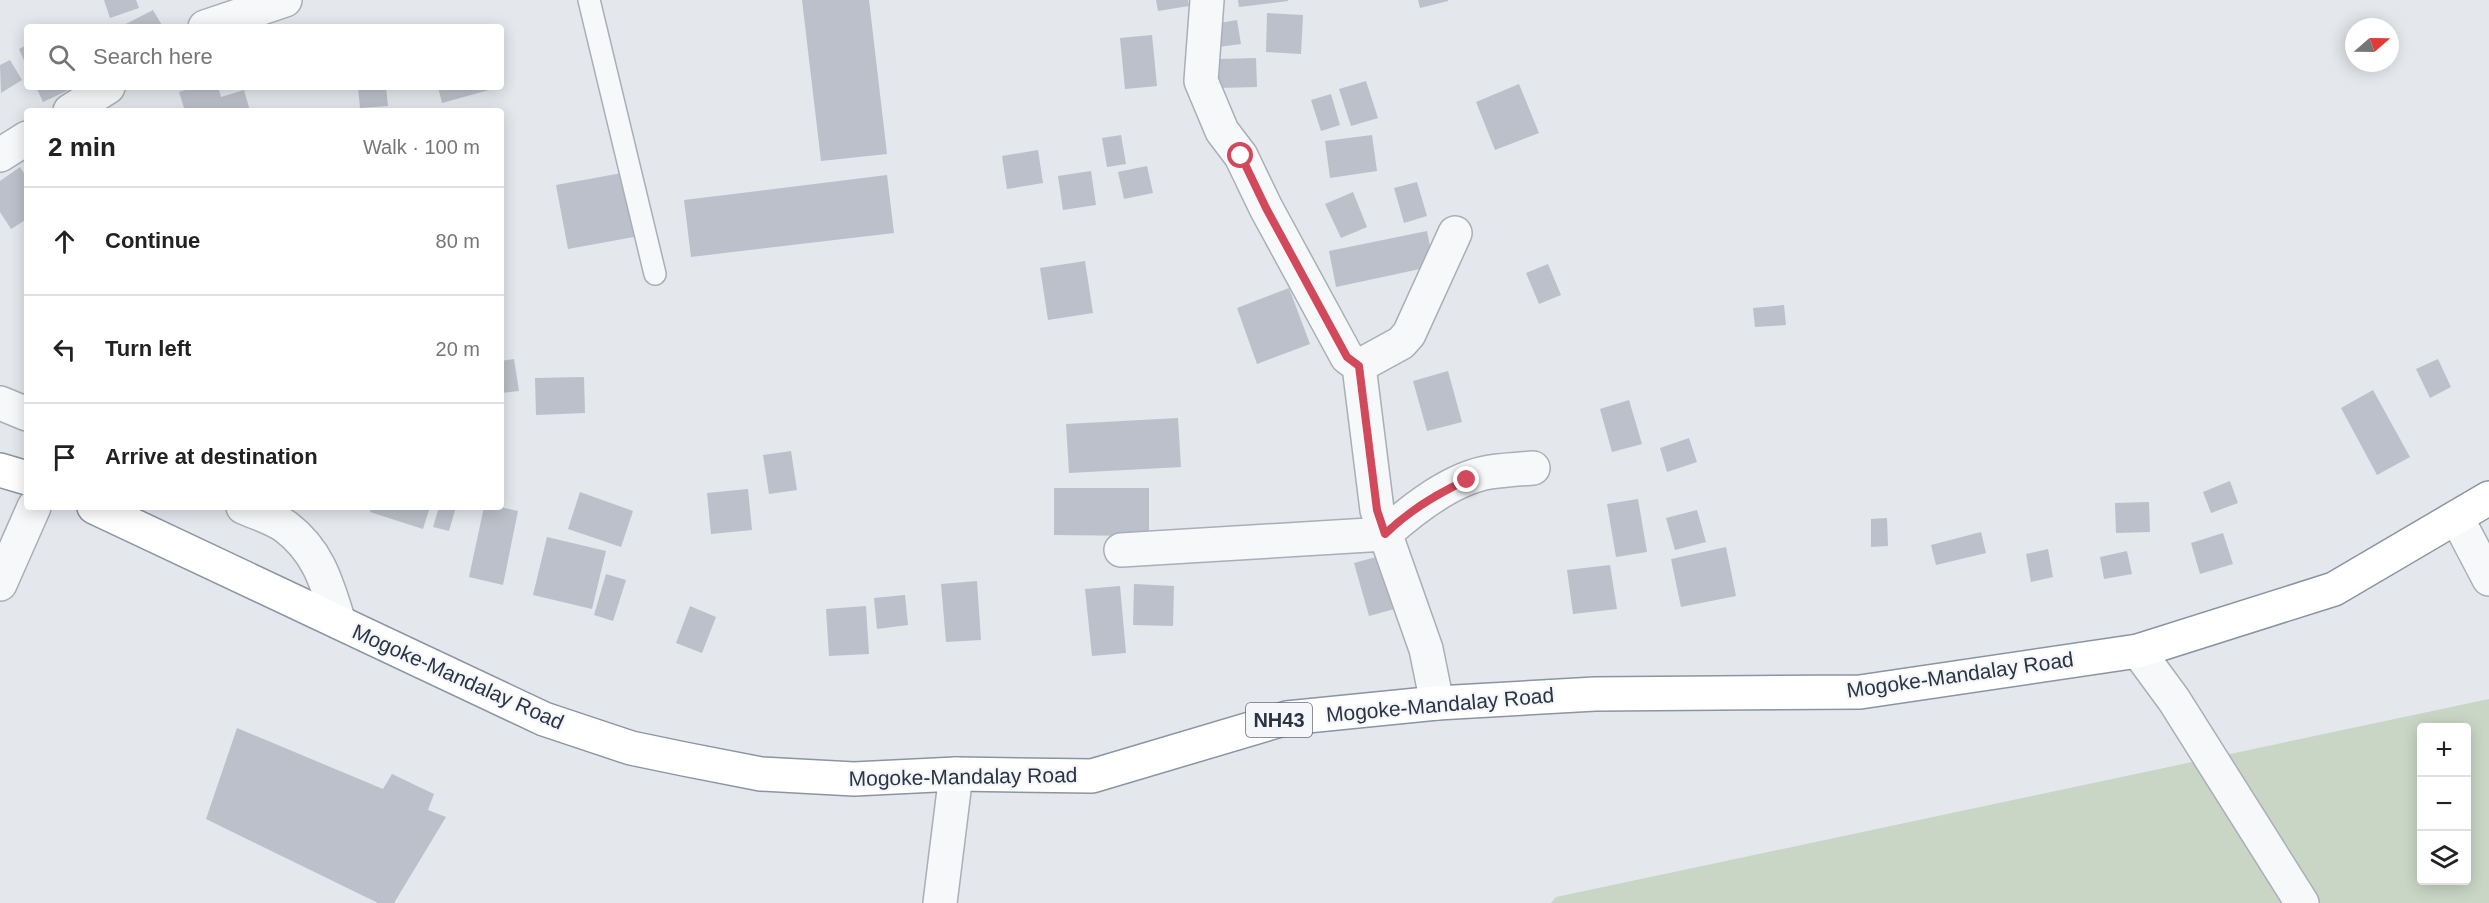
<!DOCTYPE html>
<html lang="en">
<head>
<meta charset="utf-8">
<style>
	:root { --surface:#fff; --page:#f6f6f6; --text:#222; --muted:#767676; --line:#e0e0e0 }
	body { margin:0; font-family:Arial,sans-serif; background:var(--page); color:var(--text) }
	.controls { position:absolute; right:18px; bottom:18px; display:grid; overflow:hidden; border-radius:6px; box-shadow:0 3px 15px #0003 }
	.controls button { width:54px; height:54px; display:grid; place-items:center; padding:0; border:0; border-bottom:2px solid var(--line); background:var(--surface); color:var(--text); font:30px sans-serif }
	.compass { position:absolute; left:2345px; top:18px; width:54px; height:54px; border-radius:50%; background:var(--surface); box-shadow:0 3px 15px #0003; rotate:70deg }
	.stop { position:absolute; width:18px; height:18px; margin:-14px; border:4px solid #d1495b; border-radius:50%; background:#fff }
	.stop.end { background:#d1495b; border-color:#fff; box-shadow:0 2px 6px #0008 }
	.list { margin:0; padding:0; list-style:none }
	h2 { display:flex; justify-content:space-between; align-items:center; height:78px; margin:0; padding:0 24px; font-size:26px }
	h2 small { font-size:20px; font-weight:400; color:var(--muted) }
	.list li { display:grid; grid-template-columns:39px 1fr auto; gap:18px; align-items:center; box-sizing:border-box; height:108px; padding:0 24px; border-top:2px solid var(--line) }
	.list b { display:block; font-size:22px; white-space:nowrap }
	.list em { font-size:20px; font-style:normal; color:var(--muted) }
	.icon { flex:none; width:33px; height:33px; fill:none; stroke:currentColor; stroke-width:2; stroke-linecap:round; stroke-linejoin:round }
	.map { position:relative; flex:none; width:2489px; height:903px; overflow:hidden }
	.search { position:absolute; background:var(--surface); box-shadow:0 3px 15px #0003; left:24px; top:24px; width:480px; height:66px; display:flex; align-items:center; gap:15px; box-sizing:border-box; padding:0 21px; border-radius:6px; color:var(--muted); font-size:22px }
	.panel { position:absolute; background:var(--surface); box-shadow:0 3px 15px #0003; left:24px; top:108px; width:480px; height:402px; border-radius:6px }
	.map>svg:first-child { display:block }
	.green { fill:#c9d6c5; fill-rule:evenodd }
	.building { fill:#bbc0ca }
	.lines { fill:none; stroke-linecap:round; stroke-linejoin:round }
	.service-casing { stroke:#a9aeb7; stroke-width:24 }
	.minor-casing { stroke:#a9aeb7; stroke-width:36 }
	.trunk-casing { stroke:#8b94a3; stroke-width:36 }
	.service { stroke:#f7f8fa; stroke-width:21 }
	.minor { stroke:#f7f8fa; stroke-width:33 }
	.trunk { stroke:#fff; stroke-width:33 }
	.route { stroke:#d1495b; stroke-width:8 }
	.labels { text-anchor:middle; stroke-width:4.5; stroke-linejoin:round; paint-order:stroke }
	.shield { fill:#f4f6f9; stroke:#676e7b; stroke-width:1.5 }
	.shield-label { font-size:20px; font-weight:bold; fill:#2b3445 }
	.street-label { font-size:21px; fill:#2b3445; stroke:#f4f6f9 }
</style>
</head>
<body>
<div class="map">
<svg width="2489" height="903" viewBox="0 0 2489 903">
	<rect width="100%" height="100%" fill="#e4e7ec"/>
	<path class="green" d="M2489,699V903H1551L1556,897ZM2422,728H2466V880H2422Z"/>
	<path class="building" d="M104,0H136L139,8L110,18Z
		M802,0H869L887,154L821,161Z
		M1156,0H1188L1189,6L1158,11Z
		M1238,0H1288V1L1239,7Z
		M1418,0H1448V1L1420,8Z
		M153,10L163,27H120Z
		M1267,13L1303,15L1301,54L1266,52Z
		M1237,20L1241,44L1218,47L1214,24Z
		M1152,35L1157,86L1125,89L1120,38Z
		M27,45V67L19,49Z
		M1256,58L1257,87L1218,88V59Z
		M10,60L22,80L1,93L0,65Z
		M1366,81L1378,118L1351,126L1339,89Z
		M1519,84L1539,133L1495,150L1476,102Z
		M36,87H75L43,102Z
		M195,87H218L221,97L244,90L250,111H185L179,92Z
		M358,87H386L388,106L360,108Z
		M438,87H488L489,90L442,103Z
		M1331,94L1340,125L1321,131L1311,100Z
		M1121,135L1126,164L1107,167L1102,138Z
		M1372,135L1377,171L1330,178L1325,141Z
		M1038,150L1043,183L1007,189L1002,156Z
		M1147,166L1153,193L1124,199L1118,172Z
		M20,167L27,178V219L11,229L0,212V181Z
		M1091,171L1096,205L1063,210L1058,176Z
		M622,173L634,237L568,249L556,185Z
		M887,175L894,233L691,257L684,200Z
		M1417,182L1427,216L1404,223L1394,188Z
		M1353,192L1367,227L1341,238L1325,204Z
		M1427,231L1434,266L1336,287L1329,251Z
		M1085,261L1093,313L1048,320L1040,268Z
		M1548,264L1561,295L1539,304L1526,273Z
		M1289,288L1310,344L1257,364L1237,308Z
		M1784,305L1786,325L1755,327L1753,308Z
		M514,359L519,391L501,393V361Z
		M2438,359L2451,387L2430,398L2416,369Z
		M1448,371L1462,422L1427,431L1413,381Z
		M584,377L585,413L536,415L535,378Z
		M2373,390L2410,457L2377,475L2341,408Z
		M1629,400L1642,444L1612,452L1600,409Z
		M1178,418L1181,467L1069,473L1066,424Z
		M1689,438L1697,462L1667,472L1660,448Z
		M791,451L797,490L769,494L763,455Z
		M2230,481L2238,503L2211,513L2203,492Z
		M1054,488H1149V536L1054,535Z
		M748,489L752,530L711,534L707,493Z
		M580,492L633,511L621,547L568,529Z
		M1638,499L1647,552L1616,557L1607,504Z
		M2149,502L2150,532L2116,533L2115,503Z
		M371,507H430L423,529L370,512Z
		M439,507H456L449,531L433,527Z
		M484,507H500L518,511L503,585L469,577Z
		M1697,510L1706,542L1675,550L1666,518Z
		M1887,518L1888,546L1871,547V519Z
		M1981,532L1986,553L1936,565L1931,545Z
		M2223,533L2233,564L2200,574L2191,543Z
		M547,537L606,551L592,609L533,595Z
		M1726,547L1736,596L1681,607L1671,559Z
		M2048,549L2053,577L2031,582L2026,554Z
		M2127,551L2132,574L2104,579L2100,557Z
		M1387,554L1402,607L1369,616L1354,563Z
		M1610,565L1617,609L1573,614L1567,570Z
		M606,574L626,580L613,621L594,615Z
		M977,581L981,640L946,642L941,584Z
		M1134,584L1174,586L1173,626L1133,625Z
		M1120,586L1126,653L1092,656L1085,589Z
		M905,595L908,625L877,629L874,598Z
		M690,606L716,617L702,653L676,643Z
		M866,606L869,654L829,656L826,609Z
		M237,728L383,789L392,774L434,794L428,810L446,817L394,903H378L206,819Z"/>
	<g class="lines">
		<g class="service-casing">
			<path id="service" d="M589,0L655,274"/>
		</g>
		<g class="minor-casing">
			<path id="minor" d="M1207,0L1201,81L1222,131L1241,156L1266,208L1347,357L1359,366L1377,510L1426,649L1437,703
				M205,27L285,0
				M70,111L108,87
				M0,155L27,138
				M1359,366L1401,343L1409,334L1455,233
				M0,403L27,414
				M243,507C256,513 274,518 286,527C319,552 327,584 339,622
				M2457,518L2489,579
				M1121,550L1385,534C1413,509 1452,478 1490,472C1504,470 1519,469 1533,468
				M0,584L34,507
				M2138,651L2174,700L2302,903
				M940,903L956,774"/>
		</g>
		<g class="trunk-casing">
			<path id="trunk" d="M0,470L27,478
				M94,507L544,719L631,748L684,759L761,774L854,779L956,774L1092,776L1287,718L1437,703L1595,694L1860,692L2138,651L2334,589L2489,498"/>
		</g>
		<use href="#service" class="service"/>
		<use href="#minor" class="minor"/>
		<use href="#trunk" class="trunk"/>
	</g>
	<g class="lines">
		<path class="route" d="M1241,156L1266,208L1347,357L1359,366L1377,510L1385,534C1410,510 1436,494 1467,480"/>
	</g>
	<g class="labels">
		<rect class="shield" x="1246" y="703" width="66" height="34" rx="4.5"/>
		<g class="shield-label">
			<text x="1279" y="727">NH43</text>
		</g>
		<g class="street-label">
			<text transform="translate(1960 675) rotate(-8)" y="7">Mogoke-Mandalay Road</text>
			<text transform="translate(458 677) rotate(24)" y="7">Mogoke-Mandalay Road</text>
			<text transform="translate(1440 705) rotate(-5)" y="7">Mogoke-Mandalay Road</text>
			<text transform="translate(963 777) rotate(-1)" y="7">Mogoke-Mandalay Road</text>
		</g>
	</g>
</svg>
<div class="controls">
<button>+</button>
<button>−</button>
<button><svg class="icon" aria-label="layers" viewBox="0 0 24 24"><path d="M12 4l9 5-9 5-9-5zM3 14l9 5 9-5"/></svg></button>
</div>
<svg class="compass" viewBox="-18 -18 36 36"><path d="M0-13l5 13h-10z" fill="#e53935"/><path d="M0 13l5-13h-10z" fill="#767676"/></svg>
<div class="stop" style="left:1241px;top:156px"></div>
<div class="stop end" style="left:1467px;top:480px"></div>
<div class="search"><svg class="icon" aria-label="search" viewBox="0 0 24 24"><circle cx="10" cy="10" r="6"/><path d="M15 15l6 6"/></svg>Search here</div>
<section class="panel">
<h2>2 min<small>Walk · 100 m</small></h2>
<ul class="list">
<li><svg class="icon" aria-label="ahead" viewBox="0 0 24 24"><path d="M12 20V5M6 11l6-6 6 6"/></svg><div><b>Continue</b></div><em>80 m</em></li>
<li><svg class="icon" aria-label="left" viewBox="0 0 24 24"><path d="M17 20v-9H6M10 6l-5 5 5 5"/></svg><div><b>Turn left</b></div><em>20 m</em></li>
<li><svg class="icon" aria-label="arrive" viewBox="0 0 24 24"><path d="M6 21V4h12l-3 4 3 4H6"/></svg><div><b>Arrive at destination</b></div></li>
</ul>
</section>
</div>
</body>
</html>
